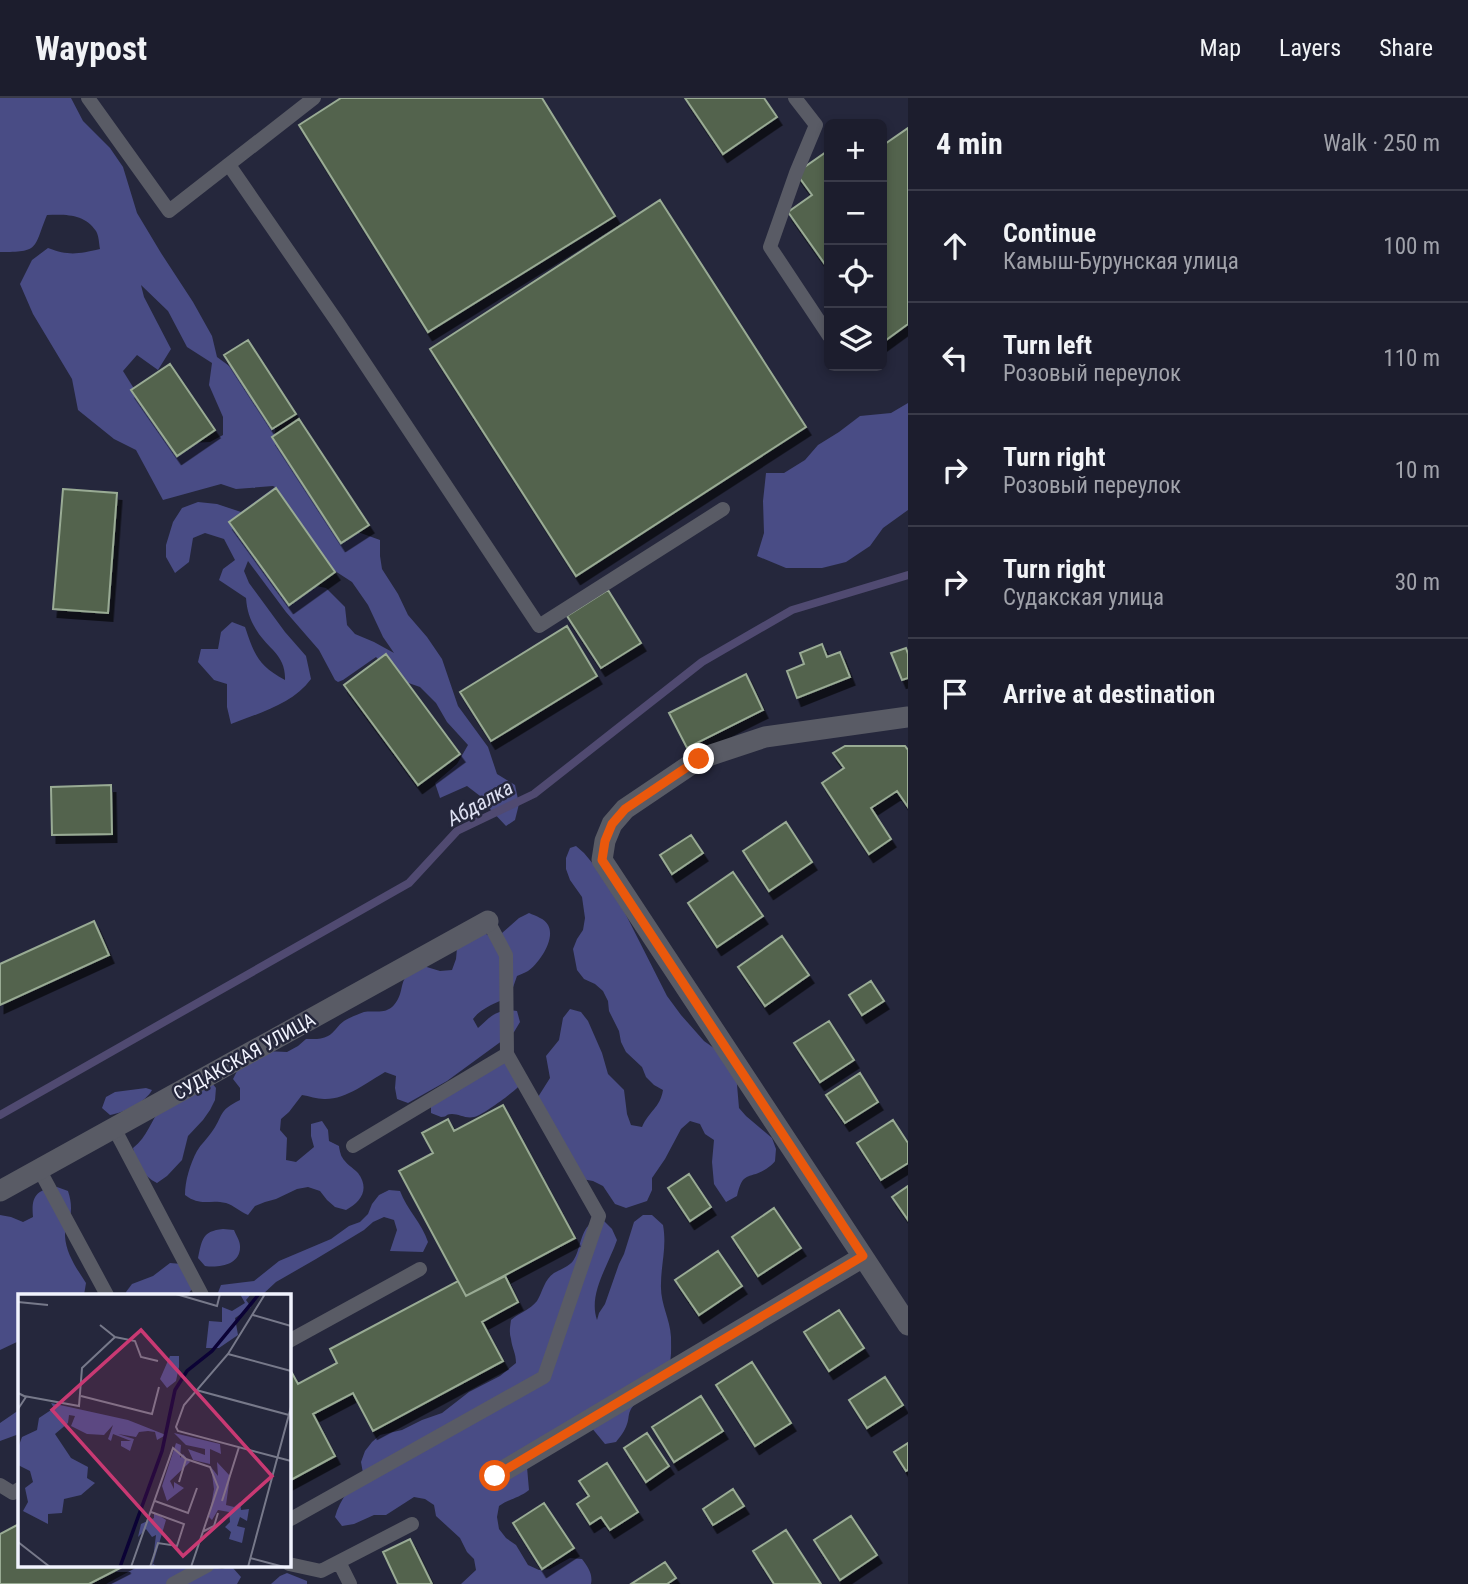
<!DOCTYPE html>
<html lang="en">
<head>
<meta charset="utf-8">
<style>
	:root { --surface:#1c1d2d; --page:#292a39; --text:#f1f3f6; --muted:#a0a2aa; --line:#3a3b49 }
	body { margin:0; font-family:"Roboto Condensed",sans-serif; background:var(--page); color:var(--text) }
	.controls { position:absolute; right:21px; top:21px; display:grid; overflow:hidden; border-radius:10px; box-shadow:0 4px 10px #0003 }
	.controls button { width:63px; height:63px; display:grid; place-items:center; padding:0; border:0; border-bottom:2px solid var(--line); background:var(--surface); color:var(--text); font:35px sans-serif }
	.stop { position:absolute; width:21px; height:21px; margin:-16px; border:5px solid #ea580c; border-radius:50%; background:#fff }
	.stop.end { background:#ea580c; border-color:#fff; box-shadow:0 2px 7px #0008 }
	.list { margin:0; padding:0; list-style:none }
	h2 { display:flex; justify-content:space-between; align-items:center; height:91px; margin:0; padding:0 28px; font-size:30px }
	h2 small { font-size:23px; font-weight:400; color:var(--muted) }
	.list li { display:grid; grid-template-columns:46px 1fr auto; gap:21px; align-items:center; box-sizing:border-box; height:112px; padding:0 28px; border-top:2px solid var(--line) }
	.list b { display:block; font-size:26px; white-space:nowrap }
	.list p { margin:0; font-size:23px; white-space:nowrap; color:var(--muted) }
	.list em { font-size:23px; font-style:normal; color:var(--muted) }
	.icon { flex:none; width:38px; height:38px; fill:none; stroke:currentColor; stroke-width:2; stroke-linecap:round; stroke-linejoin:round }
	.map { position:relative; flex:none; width:908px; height:1486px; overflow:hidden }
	header { display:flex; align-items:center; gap:42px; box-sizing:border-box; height:98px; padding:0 35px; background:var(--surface); border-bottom:2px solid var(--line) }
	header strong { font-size:33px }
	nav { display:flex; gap:38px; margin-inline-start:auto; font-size:24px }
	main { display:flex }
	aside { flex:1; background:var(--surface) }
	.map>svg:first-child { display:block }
	.forest { fill:#494c85; fill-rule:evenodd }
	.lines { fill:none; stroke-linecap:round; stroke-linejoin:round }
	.stream { stroke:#504a71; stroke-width:8 }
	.building { fill:#53634e; stroke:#99ab94; stroke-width:2; filter:url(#shadow) }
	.service { stroke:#595b65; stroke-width:14 }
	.minor { stroke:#595b65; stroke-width:21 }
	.route { stroke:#ea580c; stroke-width:9 }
	.labels { text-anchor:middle; stroke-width:5; stroke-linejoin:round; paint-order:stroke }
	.street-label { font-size:19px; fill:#f1f3fe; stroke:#25273c }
	.water-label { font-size:21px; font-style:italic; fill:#dde0f2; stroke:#25273c }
	.inset-river { fill:none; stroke:#0b0235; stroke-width:3.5 }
	.inset-road { fill:none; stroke:#77798a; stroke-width:2 }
	.view { fill:#c93973; fill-opacity:0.15; stroke:#c93973; stroke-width:3.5 }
	.inset-edge { fill:none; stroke:#f1f3fe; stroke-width:3.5 }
</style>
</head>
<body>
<header>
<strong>Waypost</strong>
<nav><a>Map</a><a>Layers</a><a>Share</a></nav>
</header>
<main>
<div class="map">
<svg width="908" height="1486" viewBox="0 0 908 1486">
	<defs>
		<filter id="shadow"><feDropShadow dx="4.5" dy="8" stdDeviation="0" flood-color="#0009"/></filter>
	</defs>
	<rect width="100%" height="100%" fill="#25273c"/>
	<path class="forest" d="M0,0H71L83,23L110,50L123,69L137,115L161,155L193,204L212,238L217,259L247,281L276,315L275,339L355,433L380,442V458L382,471L398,496L408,517L427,539L442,561L458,608L488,649L497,676L515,687L519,706L515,722L506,728L490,711L484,701L467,688L440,700L435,685L457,666L468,647L447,624L436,605L420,589L397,581L376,559L343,582L338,584L335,582L319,552L286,514L248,463L244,473L249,485L285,534L306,558L311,581C293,606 259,615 231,626L227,609V586L214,582L198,564L201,551H218L221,534L232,524L245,529C255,558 258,567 285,582C286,557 268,551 257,533C250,522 247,513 246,500L219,482L223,471L235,462L224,441L205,435L193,440L189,464L175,475L166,459V447L173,424L182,410L198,404L217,406L241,414L275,389L273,388L236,391L221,386L163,402L136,352L114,341L78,312L72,281L33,216L20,186L32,162L48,150C69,158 78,156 100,151C99,146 99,138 96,133C85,116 66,116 47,117C33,151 40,154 0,154ZM141,187L168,213L187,249L212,265L209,287L223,319V337L210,344L191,345L153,321L123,273L137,257L158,272L171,251L144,199ZM335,473L352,484L368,507L383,539L394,555L374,544L355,536L347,527L345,509L326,490L316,488Z
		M908,305V412L883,430L870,448L846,464L822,470H786L757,458L764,435L763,403L766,375H784L805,362L818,347L839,334L860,318L891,315Z
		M576,748L584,755L594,767L625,815L667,898L681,917L704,943L732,963L736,975L739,1010L746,1018L772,1040L776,1051L775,1063C774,1065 768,1070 766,1071C748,1082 743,1072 737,1098L726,1104L714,1086L712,1064L714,1042L705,1036L700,1026L690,1023L681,1031L665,1061L652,1080V1092L647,1103L626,1110L615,1106L603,1088L593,1083L582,1081L538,999L550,980L546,958L559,942L563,920L570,911L581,914L588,923L602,955L608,976L624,992L627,1016L631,1027L642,1029C649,1013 660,1010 663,992L654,987L646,979L642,969L626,954L621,944L619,933L609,913L608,903L603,893L595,886L584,881L577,872L573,851L577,841L583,832L585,820L582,799L570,782L566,771V760L570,750Z
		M529,815C536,818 545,821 548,827C556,841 539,865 528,873C525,875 521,876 517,878L510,898C497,905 482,909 473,921L478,930C492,917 497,911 517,913L520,924L514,934L447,983L408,1005L397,1001L395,990L396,978L385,974C368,984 345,1002 324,1001C317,1001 309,998 302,997L289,1014L281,1021L280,1032L287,1040L286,1062L296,1064L314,1049L311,1038V1026L322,1023L328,1032L329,1043L339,1048C339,1050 341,1058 342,1059C345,1065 353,1070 358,1075C370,1091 361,1104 346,1112L335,1109L327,1102L320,1093L308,1089L297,1091L276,1101L265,1104L255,1108L248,1117C241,1114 233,1107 226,1105C209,1101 201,1109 185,1097C185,1083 190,1066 197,1053C201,1046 207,1041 211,1035C224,1018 217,1013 240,1002V990L233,981L238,971L265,953L287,954L298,948L306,941C313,941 321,942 328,938C334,935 338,927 344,923C349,920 358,916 364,914C375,912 385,917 394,907C407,892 395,880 420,867L440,873L452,872L456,861L457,850L485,835L494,842L519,820Z
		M502,954L519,988C514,994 481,1018 474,1019C466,1021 459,1016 452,1016C444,1016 449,1019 441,1019C438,1018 434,1016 431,1015V1004Z
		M209,981L216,990L215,1002L210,1012L203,1022L188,1038L182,1062L167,1078L157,1085C143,1078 135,1066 133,1050C148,1038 150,1024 161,1010C169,1000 197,988 209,981Z
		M146,990L152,992C146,1004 123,1015 110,1017L102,1010L106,999L115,994Z
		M57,1089L68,1093C72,1105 72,1115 68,1127C66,1133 65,1132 65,1138C66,1156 77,1171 86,1185L84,1197H19V1243L0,1252V1117L11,1119L23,1124L33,1119C31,1098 36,1092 57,1089Z
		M389,1092L400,1093C407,1112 422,1125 428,1144L423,1154L390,1153L397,1132L394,1122L384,1119L373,1124L364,1132L316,1161L276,1184L262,1197H217L221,1187L254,1183L279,1163L331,1141L349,1128L360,1124L368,1116L372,1106L379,1097Z
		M643,1117H652L663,1127C667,1149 661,1166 661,1186C660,1206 670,1220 671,1239C671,1249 672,1262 668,1271C660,1285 640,1296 631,1311C628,1316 629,1321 627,1326C625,1333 620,1339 616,1344L605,1346L591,1329L527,1369L529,1392C519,1400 509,1401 499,1408L497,1419L499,1431L506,1440L516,1447L528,1467L539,1472L550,1471L570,1460L582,1461C588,1469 593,1476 591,1486H461L476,1472L474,1461L467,1454L460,1440L436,1418L434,1407L425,1401L414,1399L386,1417H374L354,1426L342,1428L335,1419C340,1401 351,1389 363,1375L361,1364L365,1353L372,1344L380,1337L402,1332L422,1322L442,1315L469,1294L500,1278L516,1265C516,1255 512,1250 511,1241C509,1235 510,1229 511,1222C519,1215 530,1212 537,1203C543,1193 544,1182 554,1175C561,1171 568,1169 573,1163C581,1152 580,1131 593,1124C597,1123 601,1124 604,1123L612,1131L617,1142C608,1168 588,1196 597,1222L599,1215L605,1206L619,1166L624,1156L634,1124Z
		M223,1131L234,1132C236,1137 240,1143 240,1148C241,1167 219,1170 205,1168L198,1160C202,1142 202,1133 223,1131Z
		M170,1165L182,1166L194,1189L187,1197H126V1194L132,1186L153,1178Z
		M19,1312V1336L0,1343V1325Z
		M141,1467H205L222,1471L228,1469L233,1470L241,1479L237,1486H106Z
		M287,1475L307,1483V1486H271L280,1478Z"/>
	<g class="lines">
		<path class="stream" d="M0,1017L409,785L457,733L534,696L702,564L792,512L908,477"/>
	</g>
	<path class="building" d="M341,0H542L615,118L428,234L299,27Z
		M685,0H764L777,19L723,56Z
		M908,30V226L882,245V48Z
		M829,52V172L788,114L812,97L796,75Z
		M660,102L806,329L576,478L430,251Z
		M248,242L296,316L272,331L224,257Z
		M170,266L215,332L177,358L131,292Z
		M299,321L369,427L341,445L272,339Z
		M276,390L335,474L289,507L229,424Z
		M63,391L117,395L108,515L53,511Z
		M608,492L641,545L601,570L567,518Z
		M567,528L597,578L491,643L460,594Z
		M822,546L827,559L840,554L850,579L797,600L787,573L804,566L800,555Z
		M906,550L908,556V580L902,582L891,555Z
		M386,556L460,656L418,687L344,587Z
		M746,576L763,612L687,650L669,615Z
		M845,648H905L908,652V709L897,693L871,710L891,741L869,756L822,685L844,670L833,655Z
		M111,687L112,736L52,737L51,689Z
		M786,724L812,764L769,793L743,753Z
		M691,737L703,755L672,776L660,757Z
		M733,774L763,818L717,849L688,805Z
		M94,823L109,857L0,907V866Z
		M782,838L809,877L765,908L738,869Z
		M871,883L884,903L862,917L849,897Z
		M829,923L854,962L820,984L794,945Z
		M860,975L878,1004L845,1025L826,997Z
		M503,1007L575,1140L466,1198L399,1073L433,1055L422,1035L448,1021L454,1033Z
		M893,1022L908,1045V1065L881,1082L857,1045Z
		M689,1076L711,1109L690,1123L668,1090Z
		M908,1088V1122L892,1099Z
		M774,1110L801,1150L758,1178L732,1139Z
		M718,1153L742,1188L699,1217L675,1182Z
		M505,1178L518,1204L482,1224L503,1263L373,1333L353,1295L313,1316L335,1358L289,1383V1277L292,1275L298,1286L337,1265L330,1251L458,1183L466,1198Z
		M839,1212L864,1250L829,1273L804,1234Z
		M752,1264L791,1325L755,1348L716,1287Z
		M885,1279L903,1307L867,1330L849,1302Z
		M701,1298L723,1333L674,1364L652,1329Z
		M647,1335L669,1368L646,1384L624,1350Z
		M908,1345V1372L906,1373L894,1354Z
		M607,1365L638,1414L610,1432L601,1419L590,1426L577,1406L589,1398L579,1383Z
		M733,1391L744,1408L713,1427L703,1411Z
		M544,1405L574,1450L542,1471L513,1425Z
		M851,1418L877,1457L840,1482L814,1442Z
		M19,1426V1467H126L89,1486H0V1436Z
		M786,1432L821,1486H774L753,1453Z
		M410,1441L432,1486H398L383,1454Z
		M665,1464L676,1480L667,1486H631Z"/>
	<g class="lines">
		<path class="service" d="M88,0L169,113L314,0
			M795,0L816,27L796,75L770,149L829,238
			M229,67L338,225L539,528L723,411
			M114,1030L202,1197
			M353,1048L507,956
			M39,1071L107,1197
			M289,1243L420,1171
			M0,1387L13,1395L19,1391
			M289,1422L544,1279L599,1118L507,956L506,857L488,823
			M339,1464L350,1486
			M289,1466L321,1473L412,1426
			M173,1486L208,1467"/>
		<path class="minor" d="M908,619L765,639L699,661L625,711L612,726L605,743L602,762L908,1227
			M0,1093L488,823
			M495,1378L863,1159"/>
	</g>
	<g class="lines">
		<path class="route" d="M495,1378L863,1158L602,762L605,743L612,726L625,711L699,661"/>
	</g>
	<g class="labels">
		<g class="street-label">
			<text transform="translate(244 958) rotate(-29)" y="7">СУДАКСКАЯ УЛИЦА</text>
		</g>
		<g class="water-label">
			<text transform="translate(480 705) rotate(-29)" y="7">Абдалка</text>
		</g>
	</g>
	<g transform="translate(18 1196)">
		<rect width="273" height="273" fill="#25273c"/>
		<path d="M222,0H233L228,6L233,13L217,24L220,41L201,54H188L191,27L204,28V13L214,17L227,9ZM152,62H161V73L158,87L149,94L142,85ZM33,109L110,126L148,141L139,146L137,138L130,137L121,138L118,143L100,140L116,145L112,157L103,152V147H113L95,140L93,147L90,145L95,131L86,141L69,140L53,132L57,122L51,121L50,129L37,140L53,164L70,173L69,184L77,189L63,201L46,205L44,219L30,220V230L5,217L10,208L7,194L15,188L12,177L0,171V154L4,143L19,136L21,124L36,114ZM156,139L202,150L203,160L192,155V170L175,166L170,155L187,161V155L168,151ZM158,149L163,151L162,164L165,160L172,168L152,187L156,195V188L166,194L149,207L144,192ZM199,168L212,182L208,211L216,213L222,208L223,216L231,215L229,227L222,223L219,232L227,234L224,249L211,245L213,238L207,233L212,228L211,218L200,216L194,226L191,223L196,195L193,173L200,182ZM136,218L148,226L135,270L141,273H134L138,241L134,243L128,235L120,243L123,230L136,224Z" fill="#494c85"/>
		<path class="inset-river" d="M102,273L144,157L157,96L169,77L194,57L241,0"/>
		<path class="inset-road" d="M158,0L199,12L202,0M247,0L210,60L166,111L158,133L160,137L273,167M0,8L30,11M235,21L273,32M97,43L117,47L123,63L140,67M210,60L273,77M178,96L271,121M0,99L8,103L0,115M6,102L61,112L64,74L97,43L82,31M63,102L134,120L141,93M161,188L168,165M137,207L170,219L179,194M204,207L221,153M186,237L196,232L200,219M0,248L32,273M232,264L266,273M113,273L155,154L168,165L192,173L200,193L173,273M132,273L140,249L159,252L166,230L133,218M230,273L273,113"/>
		<path class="view" d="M123,36L254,182L165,262L34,116Z"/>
		<rect width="273" height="273" class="inset-edge"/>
	</g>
</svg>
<div class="controls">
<button>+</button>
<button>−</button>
<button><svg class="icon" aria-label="locate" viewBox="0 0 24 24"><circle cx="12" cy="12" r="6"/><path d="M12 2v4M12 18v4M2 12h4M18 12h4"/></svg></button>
<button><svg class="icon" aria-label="layers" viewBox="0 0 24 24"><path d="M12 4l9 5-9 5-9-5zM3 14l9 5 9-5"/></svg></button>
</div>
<div class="stop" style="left:495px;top:1378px"></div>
<div class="stop end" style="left:699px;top:661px"></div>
</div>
<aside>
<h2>4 min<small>Walk · 250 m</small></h2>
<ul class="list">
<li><svg class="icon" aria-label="ahead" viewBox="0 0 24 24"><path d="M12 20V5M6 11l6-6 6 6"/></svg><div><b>Continue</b><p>Камыш-Бурунская улица</p></div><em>100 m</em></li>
<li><svg class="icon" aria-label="left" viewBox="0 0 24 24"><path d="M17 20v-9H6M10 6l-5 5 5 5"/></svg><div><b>Turn left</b><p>Розовый переулок</p></div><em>110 m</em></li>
<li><svg class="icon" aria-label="right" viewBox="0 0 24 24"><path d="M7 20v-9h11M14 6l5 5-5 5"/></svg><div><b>Turn right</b><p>Розовый переулок</p></div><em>10 m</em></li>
<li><svg class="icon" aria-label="right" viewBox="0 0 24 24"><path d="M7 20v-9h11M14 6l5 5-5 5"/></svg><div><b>Turn right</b><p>Судакская улица</p></div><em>30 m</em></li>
<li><svg class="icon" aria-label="arrive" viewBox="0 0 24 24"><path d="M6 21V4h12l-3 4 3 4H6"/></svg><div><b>Arrive at destination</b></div></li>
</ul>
</aside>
</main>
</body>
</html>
